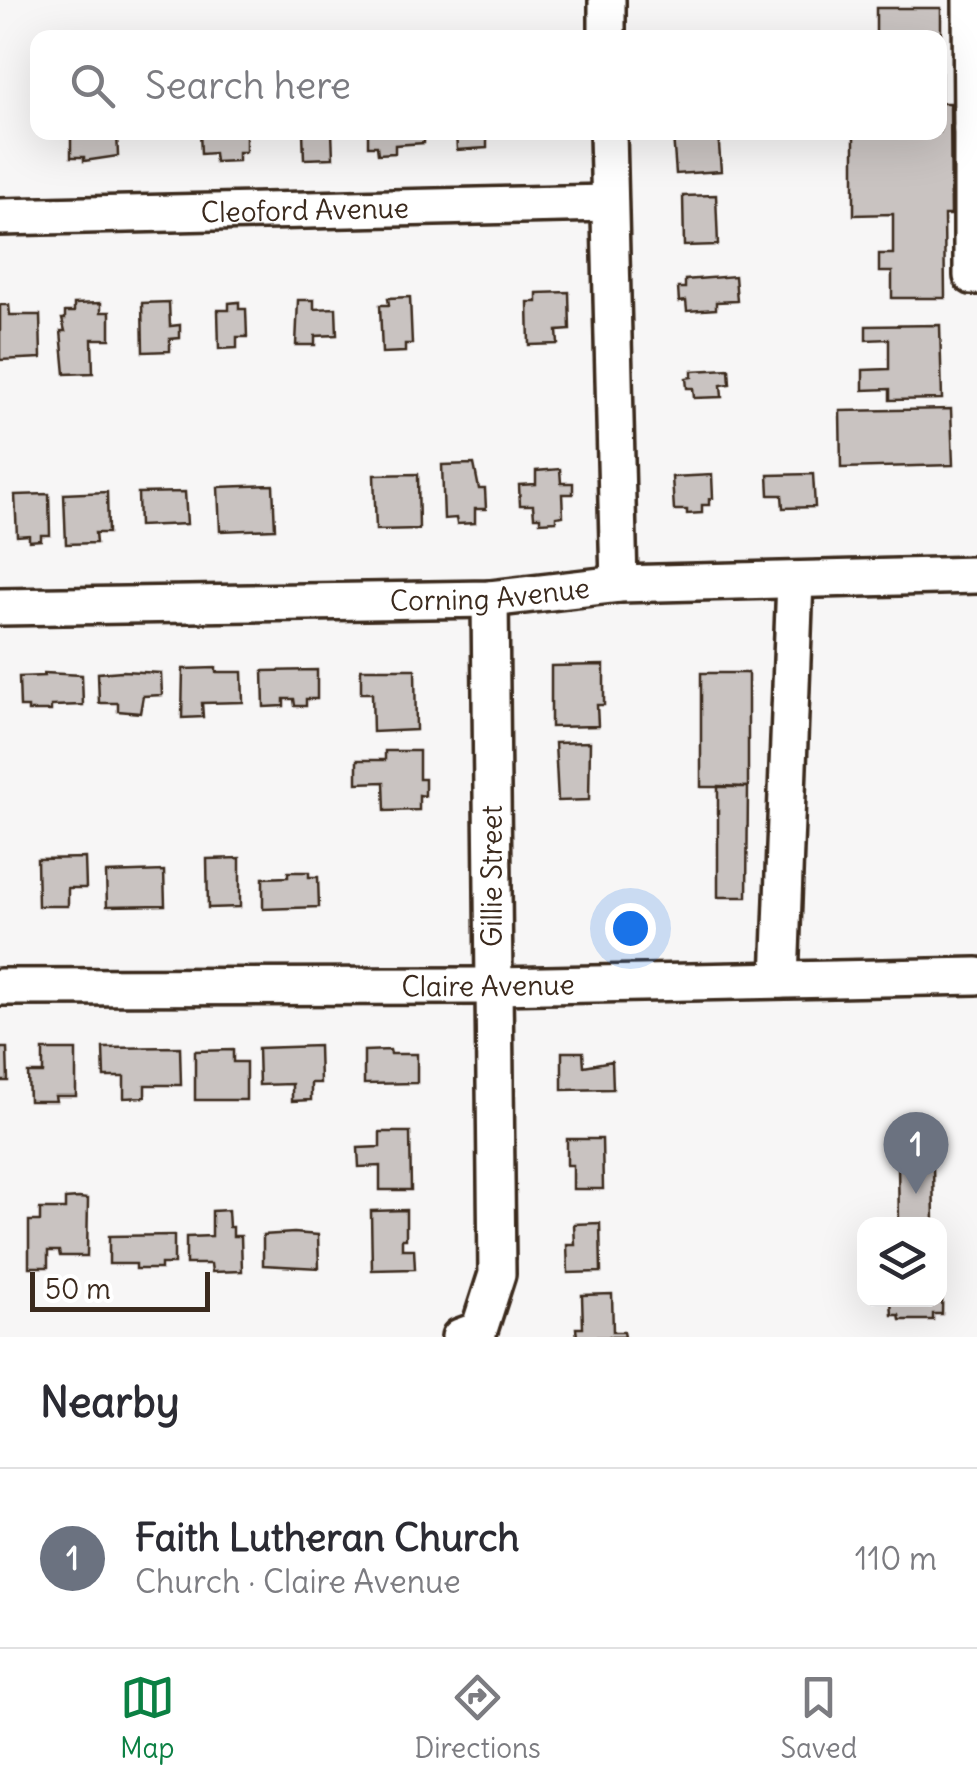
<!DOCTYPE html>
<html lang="en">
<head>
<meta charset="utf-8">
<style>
	:root { --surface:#fff; --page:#f2f2f3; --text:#2b2b33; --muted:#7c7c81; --line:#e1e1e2; --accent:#0b8043 }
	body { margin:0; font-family:Delius,sans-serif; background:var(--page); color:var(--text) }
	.controls { position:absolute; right:30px; bottom:30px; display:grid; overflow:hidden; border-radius:20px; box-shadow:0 10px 40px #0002 }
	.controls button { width:90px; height:90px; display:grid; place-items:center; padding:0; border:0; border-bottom:2px solid var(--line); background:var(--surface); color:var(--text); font:50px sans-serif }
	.scale { position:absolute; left:30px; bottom:25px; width:180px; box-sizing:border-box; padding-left:10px; border:5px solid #3b2a1e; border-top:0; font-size:28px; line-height:35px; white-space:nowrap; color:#3b2a1e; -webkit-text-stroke:8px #fff; paint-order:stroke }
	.you { position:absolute; left:630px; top:928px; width:35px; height:35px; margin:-25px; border:8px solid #fff; border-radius:50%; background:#1a73e8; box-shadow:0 0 0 15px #1a73e833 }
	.badge { display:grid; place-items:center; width:65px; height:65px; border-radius:50%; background:var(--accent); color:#fff; font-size:32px; font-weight:700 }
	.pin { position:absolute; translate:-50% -82px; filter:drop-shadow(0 2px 5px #0008) }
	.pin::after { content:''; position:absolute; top:52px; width:35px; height:30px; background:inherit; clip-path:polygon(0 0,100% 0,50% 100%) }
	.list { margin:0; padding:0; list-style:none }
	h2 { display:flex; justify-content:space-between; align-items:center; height:130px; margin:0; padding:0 40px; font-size:42px }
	h2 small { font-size:32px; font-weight:400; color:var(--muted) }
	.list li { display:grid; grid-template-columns:65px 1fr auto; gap:30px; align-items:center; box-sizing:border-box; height:180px; padding:0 40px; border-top:2px solid var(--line) }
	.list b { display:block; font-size:38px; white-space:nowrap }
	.list p { margin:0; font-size:32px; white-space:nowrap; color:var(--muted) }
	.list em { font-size:32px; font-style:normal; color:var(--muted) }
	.icon { flex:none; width:55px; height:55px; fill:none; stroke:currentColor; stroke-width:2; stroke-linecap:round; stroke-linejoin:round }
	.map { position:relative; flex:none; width:977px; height:1337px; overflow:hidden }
	.search { position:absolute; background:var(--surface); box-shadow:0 10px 40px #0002; left:30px; right:30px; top:30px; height:110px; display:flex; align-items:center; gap:25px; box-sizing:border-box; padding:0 35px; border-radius:20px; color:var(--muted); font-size:38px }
	.sheet { height:310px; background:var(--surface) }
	nav { display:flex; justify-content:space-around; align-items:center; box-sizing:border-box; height:140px; border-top:2px solid var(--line); background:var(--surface); font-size:28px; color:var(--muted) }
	nav a { display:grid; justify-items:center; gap:5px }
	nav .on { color:var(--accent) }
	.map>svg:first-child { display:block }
	.building { fill:#c9c3c1; stroke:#3b2a1e; stroke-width:2.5 }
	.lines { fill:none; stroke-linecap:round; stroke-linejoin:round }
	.minor-casing { stroke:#3b2a1e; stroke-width:42 }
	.minor { stroke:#fff; stroke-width:35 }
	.labels { text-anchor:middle; stroke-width:10; stroke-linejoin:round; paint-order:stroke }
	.street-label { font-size:28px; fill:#3b2a1e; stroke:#fff }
</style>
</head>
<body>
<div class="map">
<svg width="977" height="1337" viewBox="0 0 977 1337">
	<rect width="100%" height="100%" fill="#f7f6f6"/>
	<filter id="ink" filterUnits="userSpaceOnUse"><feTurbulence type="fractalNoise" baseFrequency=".01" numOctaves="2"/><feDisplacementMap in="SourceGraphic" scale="20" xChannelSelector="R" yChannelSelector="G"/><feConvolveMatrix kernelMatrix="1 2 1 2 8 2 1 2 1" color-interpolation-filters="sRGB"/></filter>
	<g filter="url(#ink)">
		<path class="building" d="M876,8H941V103L940,38H876Z
			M940,103H950L951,215H944L945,298H892V272H879V254H893V214L854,215V132H940Z
			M76,132H117L118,156L84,161V157H71V134Z
			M200,132H246V152H238V161L215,162L214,153L201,154Z
			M303,132H332L333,158L304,159Z
			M368,132H424V143L395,145V153L378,154L377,146H368Z
			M456,132H487V148L457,150Z
			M718,132L721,171L676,174L673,135Z
			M716,195L718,245L684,246L683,196Z
			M735,276L737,301L716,302V309L687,311L686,301L679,302L678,288H685V280Z
			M569,292L570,330L557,331L558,344L529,345L528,302H537V293Z
			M410,297L412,344H405V352L382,353L380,305H389L388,298Z
			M298,300H314V309L336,308L337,335L315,336V345H296Z
			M169,302L170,326L180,325V338L170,339V351L143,352L142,303Z
			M239,302V309H246L247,337H237V348L219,349L218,310H229V303Z
			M101,303V312H110V339H92L93,373L65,374L61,331H65L62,319H65V312H74V304Z
			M0,305H9L10,315H40L41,358L0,360Z
			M940,325L942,399L890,400V389L863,390V370L889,369V339L866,340V326Z
			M729,369L730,384L721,385L722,397L694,398L693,388H687L686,378L692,377V371Z
			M951,409L953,465L841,468L840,411Z
			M474,464L479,489H485L486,509H475V523L457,524L456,518L444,519L442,465Z
			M560,469L561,483H573V494H562L563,516L556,517V521L540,522V517H534L533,505H520L519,485L536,484V471Z
			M418,474L419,529L376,530L374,475Z
			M813,474L815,507L783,508L782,495H769L768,475Z
			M712,475L713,498L709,499V505H702V513L687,514V510H674L672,477Z
			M273,485L275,529L220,531L218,487Z
			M107,492L108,533H95L96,543L66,544L64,494Z
			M185,492L187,524L139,526L138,493Z
			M49,494L50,535H41V540L29,541V535L17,536L15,495Z
			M604,665V705H597L598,726L551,727V666Z
			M216,668V672H242L243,702L202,703L203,717L182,718L183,669Z
			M361,669H415L416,730L373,732L372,693H361Z
			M317,670V699H306V706H295L294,699H284V706L264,707L263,671Z
			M122,671L161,673L162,695L143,696L140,713L118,711V703H99L98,673Z
			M44,673L82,675L83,705L51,706V711H28V707H20L19,677L44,676Z
			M701,673H748V787H701Z
			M590,742L589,800L558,801L555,743Z
			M385,751H419V779H425V796L419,795V810L385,811L384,782L357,783V760H385Z
			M718,786L748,787L747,897H718Z
			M85,858L86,888H68V906H38L37,859Z
			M240,858V907L208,908L207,859Z
			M164,871L165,905L107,906L106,873Z
			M288,872H309V877H318L319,907L263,909V878L288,877Z
			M319,1046L320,1083H311V1100L292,1101V1084L259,1085L258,1048Z
			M180,1047L181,1085H145V1097L124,1098V1077H104L103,1048Z
			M0,1048H7L8,1081H0Z
			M43,1050H76V1096H55L56,1101H29L28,1073H43Z
			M233,1050V1062H246V1100H195V1051Z
			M390,1050L391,1054H417V1083L364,1084V1051Z
			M562,1052H583L584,1066L612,1061L613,1089L562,1090Z
			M380,1132H410L411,1190H380V1166L359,1167L358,1148L380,1147Z
			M567,1139H602L603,1189H573V1165H567Z
			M898,1164H933L934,1224H894H899Z
			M79,1198L88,1199L87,1256H60L59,1251H48V1267H29V1221H40V1209H65V1199Z
			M228,1210L229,1227H233V1236H241L242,1271L212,1272L211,1264H186V1237L212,1236V1211Z
			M406,1210V1239H402V1249H414L415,1269L372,1270L371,1211Z
			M600,1223L601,1272L568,1273L567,1245H575L574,1224Z
			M294,1233L318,1235L319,1268L263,1265V1235Z
			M174,1235V1264H161V1269H136V1264H109V1236Z
			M940,1247L943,1254L942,1314H933V1320H900L899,1315H892L891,1300H940Z
			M612,1294L613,1332H624L625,1337H577L576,1328H583L582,1295Z"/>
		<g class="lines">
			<g class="minor-casing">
				<g id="minor">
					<path d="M607,0V38"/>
					<path d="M971,0L972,129H977"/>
					<path d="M972,129V276H977"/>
					<path d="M608,132L619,584"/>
					<path id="s1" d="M0,217L608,203"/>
					<path id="s2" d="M0,607L490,599L619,584L977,575"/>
					<path d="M780,980L795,580"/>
					<path id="s3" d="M0,987L493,986L977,976"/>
					<path d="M460,1337L479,1330L497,1274L490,599"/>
				</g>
			</g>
			<use href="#minor" class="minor"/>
		</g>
	</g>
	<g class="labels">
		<g class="street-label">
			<text dy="10" stroke="none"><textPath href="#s1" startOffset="305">Cleoford Avenue</textPath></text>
			<text dy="10" stroke="none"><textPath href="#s2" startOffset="490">Corning Avenue</textPath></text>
			<text transform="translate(492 876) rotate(-90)" y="10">Gillie Street</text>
			<text dy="10" stroke="none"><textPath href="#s3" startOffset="488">Claire Avenue</textPath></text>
		</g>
	</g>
</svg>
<div class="controls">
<button><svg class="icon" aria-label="layers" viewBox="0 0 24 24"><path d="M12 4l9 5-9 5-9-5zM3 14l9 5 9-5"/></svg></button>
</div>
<div class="scale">50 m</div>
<div class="you"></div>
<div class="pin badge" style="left:916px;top:1194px;background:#6b7280">1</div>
<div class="search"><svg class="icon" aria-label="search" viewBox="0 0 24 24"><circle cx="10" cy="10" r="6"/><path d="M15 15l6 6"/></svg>Search here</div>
</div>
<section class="sheet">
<h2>Nearby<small></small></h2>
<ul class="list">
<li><span class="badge" style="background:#6b7280">1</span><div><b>Faith Lutheran Church</b><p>Church · Claire Avenue</p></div><em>110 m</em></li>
</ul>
</section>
<nav>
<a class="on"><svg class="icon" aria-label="map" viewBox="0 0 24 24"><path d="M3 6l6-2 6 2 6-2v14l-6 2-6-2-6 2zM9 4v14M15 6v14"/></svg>Map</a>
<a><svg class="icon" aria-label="directions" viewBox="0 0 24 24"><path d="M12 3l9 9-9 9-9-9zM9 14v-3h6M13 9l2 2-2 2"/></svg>Directions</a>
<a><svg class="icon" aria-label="saved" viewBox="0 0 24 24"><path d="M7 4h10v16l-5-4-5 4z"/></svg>Saved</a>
</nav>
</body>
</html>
